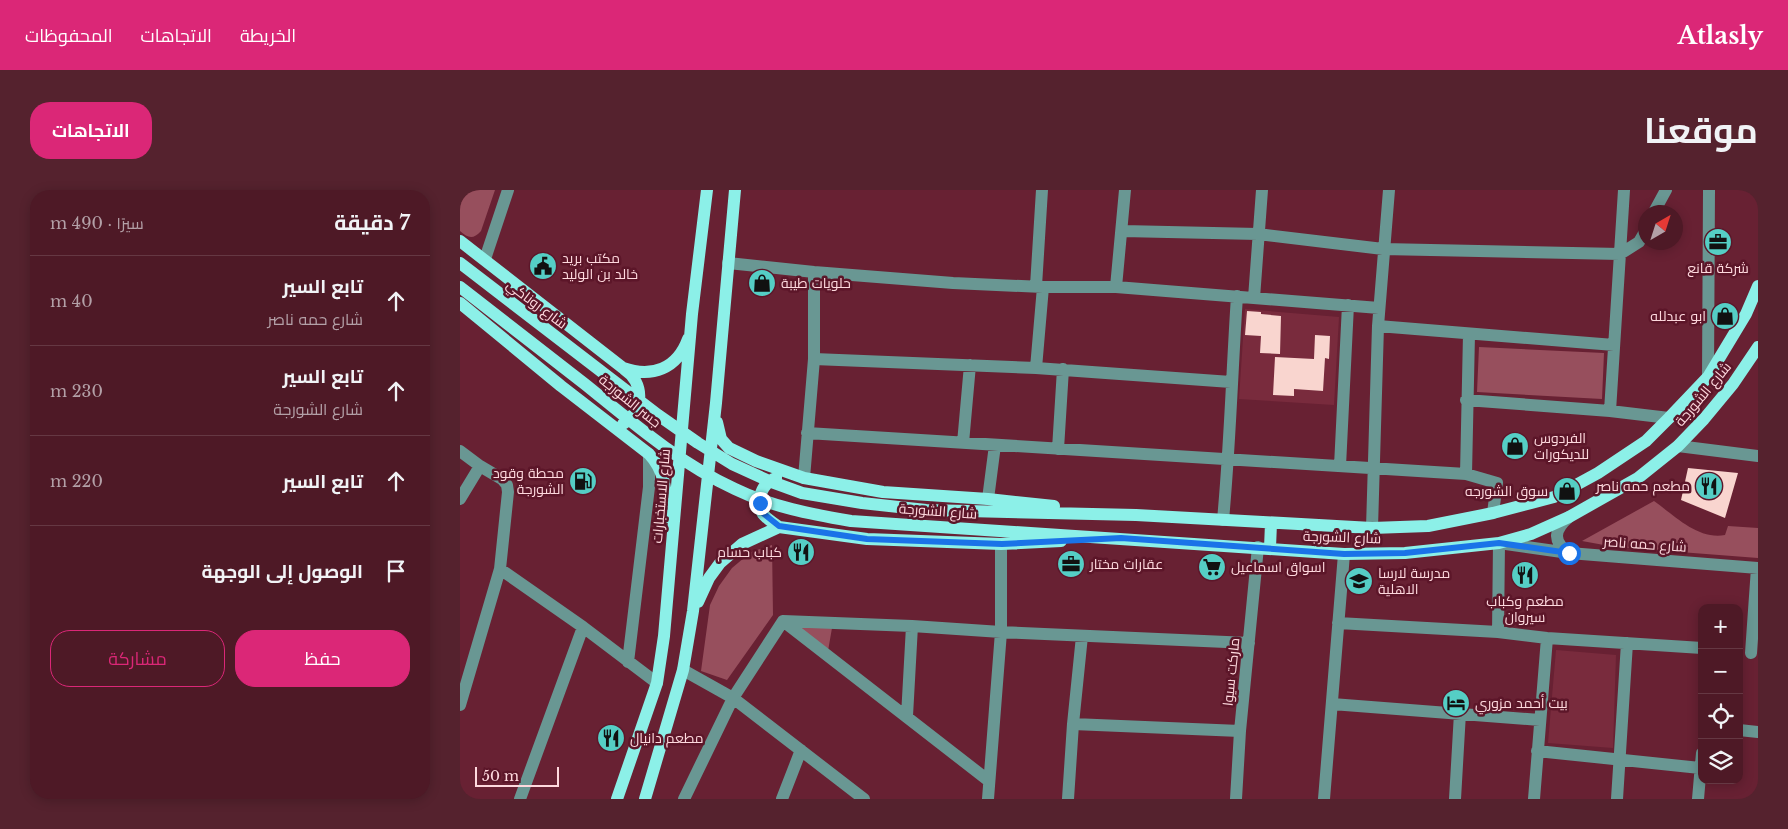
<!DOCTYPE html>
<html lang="ar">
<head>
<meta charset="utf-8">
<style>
	:root { --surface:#4e1926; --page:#55222e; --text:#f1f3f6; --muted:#b3a0a7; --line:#653843; --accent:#db2777 }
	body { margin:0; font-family:"Libre Baskerville",Cairo,serif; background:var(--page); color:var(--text); direction:rtl }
	.controls { position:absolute; right:15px; bottom:15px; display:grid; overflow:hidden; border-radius:10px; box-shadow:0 2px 12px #0003 }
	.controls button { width:45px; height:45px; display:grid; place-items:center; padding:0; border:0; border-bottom:1px solid var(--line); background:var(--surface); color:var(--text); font:25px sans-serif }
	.compass { position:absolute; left:1178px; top:15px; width:45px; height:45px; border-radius:50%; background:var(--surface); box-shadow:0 2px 12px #0003; rotate:39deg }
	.scale { position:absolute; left:15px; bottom:12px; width:84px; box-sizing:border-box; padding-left:5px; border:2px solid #fed9de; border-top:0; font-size:14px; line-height:18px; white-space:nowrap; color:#fed9de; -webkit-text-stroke:4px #5c1629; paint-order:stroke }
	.stop { position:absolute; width:15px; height:15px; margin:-11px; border:4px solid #1a73e8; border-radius:50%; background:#fff }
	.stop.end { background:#1a73e8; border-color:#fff; box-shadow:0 1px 5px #0008 }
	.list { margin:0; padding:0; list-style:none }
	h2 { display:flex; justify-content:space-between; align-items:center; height:65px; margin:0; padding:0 20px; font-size:21px }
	h2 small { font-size:16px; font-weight:400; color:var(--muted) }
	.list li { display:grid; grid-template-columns:32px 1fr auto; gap:15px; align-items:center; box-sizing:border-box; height:90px; padding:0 20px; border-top:1px solid var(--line) }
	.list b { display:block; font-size:19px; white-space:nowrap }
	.list p { margin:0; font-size:16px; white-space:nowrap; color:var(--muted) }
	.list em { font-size:16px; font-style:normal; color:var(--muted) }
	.actions { display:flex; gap:10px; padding:15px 20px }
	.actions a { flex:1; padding:11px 0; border:1px solid var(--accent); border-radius:20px; text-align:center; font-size:18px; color:var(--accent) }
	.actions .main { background:var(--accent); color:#fff }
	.icon { flex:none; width:28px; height:28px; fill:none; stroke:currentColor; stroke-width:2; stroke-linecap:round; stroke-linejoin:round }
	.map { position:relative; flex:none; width:1298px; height:609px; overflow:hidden; direction:ltr; border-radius:20px }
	header { display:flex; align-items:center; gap:30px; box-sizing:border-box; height:70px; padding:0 25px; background:var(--accent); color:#fff }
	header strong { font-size:24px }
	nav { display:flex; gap:28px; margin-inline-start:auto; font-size:18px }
	.intro { display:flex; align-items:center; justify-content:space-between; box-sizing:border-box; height:120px; padding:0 30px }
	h1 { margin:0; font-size:35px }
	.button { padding:12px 22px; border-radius:20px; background:var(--accent); color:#fff; font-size:18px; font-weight:700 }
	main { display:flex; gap:30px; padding:0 30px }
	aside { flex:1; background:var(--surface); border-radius:20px; box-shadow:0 2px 12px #0003 }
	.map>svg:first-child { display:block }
	.built { fill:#792b3d }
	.green { fill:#974f5d }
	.building { fill:#f9d5cf }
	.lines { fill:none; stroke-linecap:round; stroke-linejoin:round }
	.minor { stroke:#699793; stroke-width:12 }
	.major { stroke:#8cf0e8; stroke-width:12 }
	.route { stroke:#1a73e8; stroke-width:6 }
	.labels { text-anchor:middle; stroke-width:5; stroke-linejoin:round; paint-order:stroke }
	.poi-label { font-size:14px; fill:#fed9de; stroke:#5c1629; text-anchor:start }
	.street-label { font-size:14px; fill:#fed9de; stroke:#5c1629 }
</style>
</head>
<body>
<header>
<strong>Atlasly</strong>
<nav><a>الخريطة</a><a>الاتجاهات</a><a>المحفوظات</a></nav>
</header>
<div class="intro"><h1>موقعنا</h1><a class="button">الاتجاهات</a></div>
<main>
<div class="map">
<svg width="1298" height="609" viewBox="0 0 1298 609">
	<rect width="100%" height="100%" fill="#682133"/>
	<path class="built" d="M785,119L879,127L874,215L779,209Z
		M1096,460L1156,465L1153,558L1088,553Z"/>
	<path class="green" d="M0,0H35L21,41C13,50 8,48 0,41Z
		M1019,157L1144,163L1142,209L1017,202Z
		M1194,311C1215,326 1238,350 1265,345L1268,336L1298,338V368L1155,357L1122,351Z
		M312,355L313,425L267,490L241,481L250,415L259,396L272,378L291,362Z
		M338,436L372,438L368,461Z"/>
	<path class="building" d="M787,121L801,122V124L821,126L820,164L800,163L801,146L785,145Z
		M855,145L870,146L869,169L865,168L863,201L834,199V206L813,205L815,167L854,169Z
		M1228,278L1278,283L1265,328L1221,310Z"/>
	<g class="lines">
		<path class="minor" d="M1194,22L1206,0
			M663,41L798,44L923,59L1160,64L1179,52L1186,40
			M25,69L48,0
			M268,73L354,82L493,93L583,97H656L919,118
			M576,96L582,0
			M656,97L665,0
			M794,108L802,0
			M918,136L1154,155
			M354,169L576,178L771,192
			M576,178L583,97
			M1248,187L1249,0
			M1006,210L1150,221L1209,228
			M1150,221L1164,0
			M347,243L1006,284L1037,293L1033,323
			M503,253L510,175
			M1218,256L1298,266
			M598,259L603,179
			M0,261L20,276L42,289L47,295L48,302L40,379L0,515
			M880,276L888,115
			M1006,284L1009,144
			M344,288L354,169V82
			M0,309L20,276
			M528,309L535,255
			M1109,327C1094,340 1092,351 1109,363
			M763,330C770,256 772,181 777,106
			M912,338L918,136L929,0
			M40,379L123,437L197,493
			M323,431L452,436L541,442L789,453
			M323,431L529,591
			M878,433L1038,442L1087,448L1242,458
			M1038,442L1039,353L1109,363L1298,378
			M1291,463L1297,378
			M168,472L189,297V264
			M223,480L273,508L404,609
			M872,514L1080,530
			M447,526L452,436
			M613,534L780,541
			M1279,540L1298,542
			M1077,561L1240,578
			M60,609L123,437
			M224,609L273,508L323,431
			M322,609L341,560
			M528,609L541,442V354
			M608,609L613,534L622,446
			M776,609L780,541L798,357
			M864,609L884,364
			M995,609L1000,523
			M1074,609L1087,448
			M1157,609L1167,453
			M1238,609L1242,563"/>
		<path class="major" d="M0,51L163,178C192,188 217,179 228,149
			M0,73L198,225L238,253L272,274L309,291L342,303L402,313L466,320L676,325L912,338L968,336L1033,323L1094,307L1138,283L1186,251L1209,228L1248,187L1286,124L1298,96
			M0,97C42,130 84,162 126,195C173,233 219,273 275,299C312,317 351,324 391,331L884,364L945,363L1039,353L1071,344L1109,327L1178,288L1218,256L1244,229L1273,194L1298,157
			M0,113L101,196L189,264C206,282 206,303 208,327
			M257,232L261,249L269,258L296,271L344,288L423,302L528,309L594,316
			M163,234C184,221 185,193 164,179
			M316,288C302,293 295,310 303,324C307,329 313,333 319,337
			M810,358L811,333
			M238,412L249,388L260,373L282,354L319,337L407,349L541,354L601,351
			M157,609L197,493L204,446L232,124L247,0
			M185,609L223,480L233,421L256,213L275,0"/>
	</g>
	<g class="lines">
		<path class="route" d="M300,313L304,324L319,336L407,349L542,354L661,348L884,364L945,363L1039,353L1109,363"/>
	</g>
	<defs>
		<g id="office-disc" transform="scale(1.4375)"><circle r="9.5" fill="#55cec5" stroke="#5c1629"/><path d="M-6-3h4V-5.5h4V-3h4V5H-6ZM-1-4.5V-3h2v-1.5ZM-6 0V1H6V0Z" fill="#111"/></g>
		<g id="civic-disc" transform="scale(1.4375)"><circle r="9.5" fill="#55cec5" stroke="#5c1629"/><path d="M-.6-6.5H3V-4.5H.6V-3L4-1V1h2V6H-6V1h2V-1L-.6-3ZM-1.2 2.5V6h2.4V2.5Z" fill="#111"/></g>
		<g id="shop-disc" transform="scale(1.4375)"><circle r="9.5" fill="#55cec5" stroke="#5c1629"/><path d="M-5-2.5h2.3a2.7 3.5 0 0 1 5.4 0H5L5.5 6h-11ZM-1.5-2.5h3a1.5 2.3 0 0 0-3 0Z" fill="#111"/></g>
		<g id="fuel-disc" transform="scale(1.4375)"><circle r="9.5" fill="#55cec5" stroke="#5c1629"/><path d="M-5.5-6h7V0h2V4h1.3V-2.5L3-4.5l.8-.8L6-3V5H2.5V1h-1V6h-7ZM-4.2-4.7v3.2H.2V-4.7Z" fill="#111"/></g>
		<g id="restaurant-disc" transform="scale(1.4375)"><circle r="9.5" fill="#55cec5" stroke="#5c1629"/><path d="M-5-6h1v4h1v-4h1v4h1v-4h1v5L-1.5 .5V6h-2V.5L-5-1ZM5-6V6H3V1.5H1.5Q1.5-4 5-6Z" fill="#111"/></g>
		<g id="supermarket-disc" transform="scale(1.4375)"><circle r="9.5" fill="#55cec5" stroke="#5c1629"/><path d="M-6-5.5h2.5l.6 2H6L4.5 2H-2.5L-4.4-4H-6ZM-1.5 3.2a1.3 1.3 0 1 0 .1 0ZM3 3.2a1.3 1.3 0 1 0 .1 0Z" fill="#111"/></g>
		<g id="school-disc" transform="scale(1.4375)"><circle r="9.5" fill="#55cec5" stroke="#5c1629"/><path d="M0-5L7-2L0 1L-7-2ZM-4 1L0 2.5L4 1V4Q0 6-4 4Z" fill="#111"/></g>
		<g id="hotel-disc" transform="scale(1.4375)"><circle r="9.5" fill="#55cec5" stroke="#5c1629"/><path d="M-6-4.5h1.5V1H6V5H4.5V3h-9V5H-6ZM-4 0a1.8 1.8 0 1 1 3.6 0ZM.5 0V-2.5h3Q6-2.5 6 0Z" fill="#111"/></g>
	</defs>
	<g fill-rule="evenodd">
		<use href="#office-disc" x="1258" y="52"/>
		<use href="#civic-disc" x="83" y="76"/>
		<use href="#shop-disc" x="302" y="93"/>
		<use href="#shop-disc" x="1265" y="126"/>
		<use href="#shop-disc" x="1055" y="256"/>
		<use href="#fuel-disc" x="123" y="291"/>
		<use href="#restaurant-disc" x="1249" y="296"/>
		<use href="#shop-disc" x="1107" y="301"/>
		<use href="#restaurant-disc" x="341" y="362"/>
		<use href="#office-disc" x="611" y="374"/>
		<use href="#supermarket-disc" x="752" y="377"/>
		<use href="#restaurant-disc" x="1065" y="385"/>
		<use href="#school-disc" x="899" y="391"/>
		<use href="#hotel-disc" x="996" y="513"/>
		<use href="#restaurant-disc" x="151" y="548"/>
	</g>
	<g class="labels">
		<g class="poi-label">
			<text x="102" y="73">مكتب بريد<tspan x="102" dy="16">خالد بن الوليد</tspan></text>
			<text x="1258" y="83" text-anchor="middle">شركة قانع</text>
			<text x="321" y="98">حلويات طيبة</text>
			<text x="1246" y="131" text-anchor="end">ابو عبدلله</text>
			<text x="1074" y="253">الفردوس<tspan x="1074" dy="16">للديكورات</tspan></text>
			<text x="104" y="288" text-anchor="end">محطة وقود<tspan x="104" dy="16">الشورجة</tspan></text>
			<text x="1230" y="301" text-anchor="end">مطعم حمه ناصر</text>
			<text x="1088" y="306" text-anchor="end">سوق الشورجه</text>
			<text x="322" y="367" text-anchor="end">كباب حسام</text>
			<text x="630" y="379">عقارات مختار</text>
			<text x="771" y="382">اسواق اسماعيل</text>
			<text x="918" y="388">مدرسة لارسا<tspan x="918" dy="16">الاهلية</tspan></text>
			<text x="1065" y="416" text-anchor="middle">مطعم وكباب<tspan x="1065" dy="16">سيروان</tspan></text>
			<text x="1015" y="518">بيت أحمد مزوري</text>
			<text x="170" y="553">مطعم دانيال</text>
		</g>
		<g class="street-label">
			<text transform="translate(77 114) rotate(37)" y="5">شارع روناكي</text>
			<text transform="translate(1243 204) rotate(-50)" y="5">شارع الشورجة</text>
			<text transform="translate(170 211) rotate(39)" y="5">جسر الشورجة</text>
			<text transform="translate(201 306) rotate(-85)" y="5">شارع الاستخبارات</text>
			<text transform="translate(478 321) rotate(4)" y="5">شارع الشورجة</text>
			<text transform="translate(882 347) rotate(2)" y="5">شارع الشورجة</text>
			<text transform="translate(1185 354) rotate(4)" y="5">شارع حمه ناصر</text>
			<text transform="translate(771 482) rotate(-84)" y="5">مارکت سیوا</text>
		</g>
	</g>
</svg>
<div class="controls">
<button>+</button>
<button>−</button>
<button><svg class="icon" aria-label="locate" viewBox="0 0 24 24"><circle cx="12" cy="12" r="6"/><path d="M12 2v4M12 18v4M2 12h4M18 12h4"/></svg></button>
<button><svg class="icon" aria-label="layers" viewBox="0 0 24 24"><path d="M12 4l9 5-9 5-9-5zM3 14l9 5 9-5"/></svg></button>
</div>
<svg class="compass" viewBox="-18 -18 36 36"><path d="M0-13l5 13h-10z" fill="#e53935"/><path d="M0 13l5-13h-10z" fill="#b3a0a7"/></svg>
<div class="scale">50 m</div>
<div class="stop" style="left:1109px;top:363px"></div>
<div class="stop end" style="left:300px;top:313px"></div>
</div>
<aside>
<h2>7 دقيقة<small>سيرًا · 490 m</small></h2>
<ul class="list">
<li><svg class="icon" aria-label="ahead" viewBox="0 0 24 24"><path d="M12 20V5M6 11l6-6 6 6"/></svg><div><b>تابع السير</b><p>شارع حمه ناصر</p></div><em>40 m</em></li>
<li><svg class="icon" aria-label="ahead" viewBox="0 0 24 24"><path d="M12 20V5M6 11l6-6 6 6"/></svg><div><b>تابع السير</b><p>شارع الشورجة</p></div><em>230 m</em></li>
<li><svg class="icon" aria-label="ahead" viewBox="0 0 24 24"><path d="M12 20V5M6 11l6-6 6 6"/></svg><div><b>تابع السير</b></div><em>220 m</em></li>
<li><svg class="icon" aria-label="arrive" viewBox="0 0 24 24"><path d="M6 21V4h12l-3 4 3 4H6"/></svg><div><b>الوصول إلى الوجهة</b></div></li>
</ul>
<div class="actions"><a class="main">حفظ</a><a>مشاركة</a></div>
</aside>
</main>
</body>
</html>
